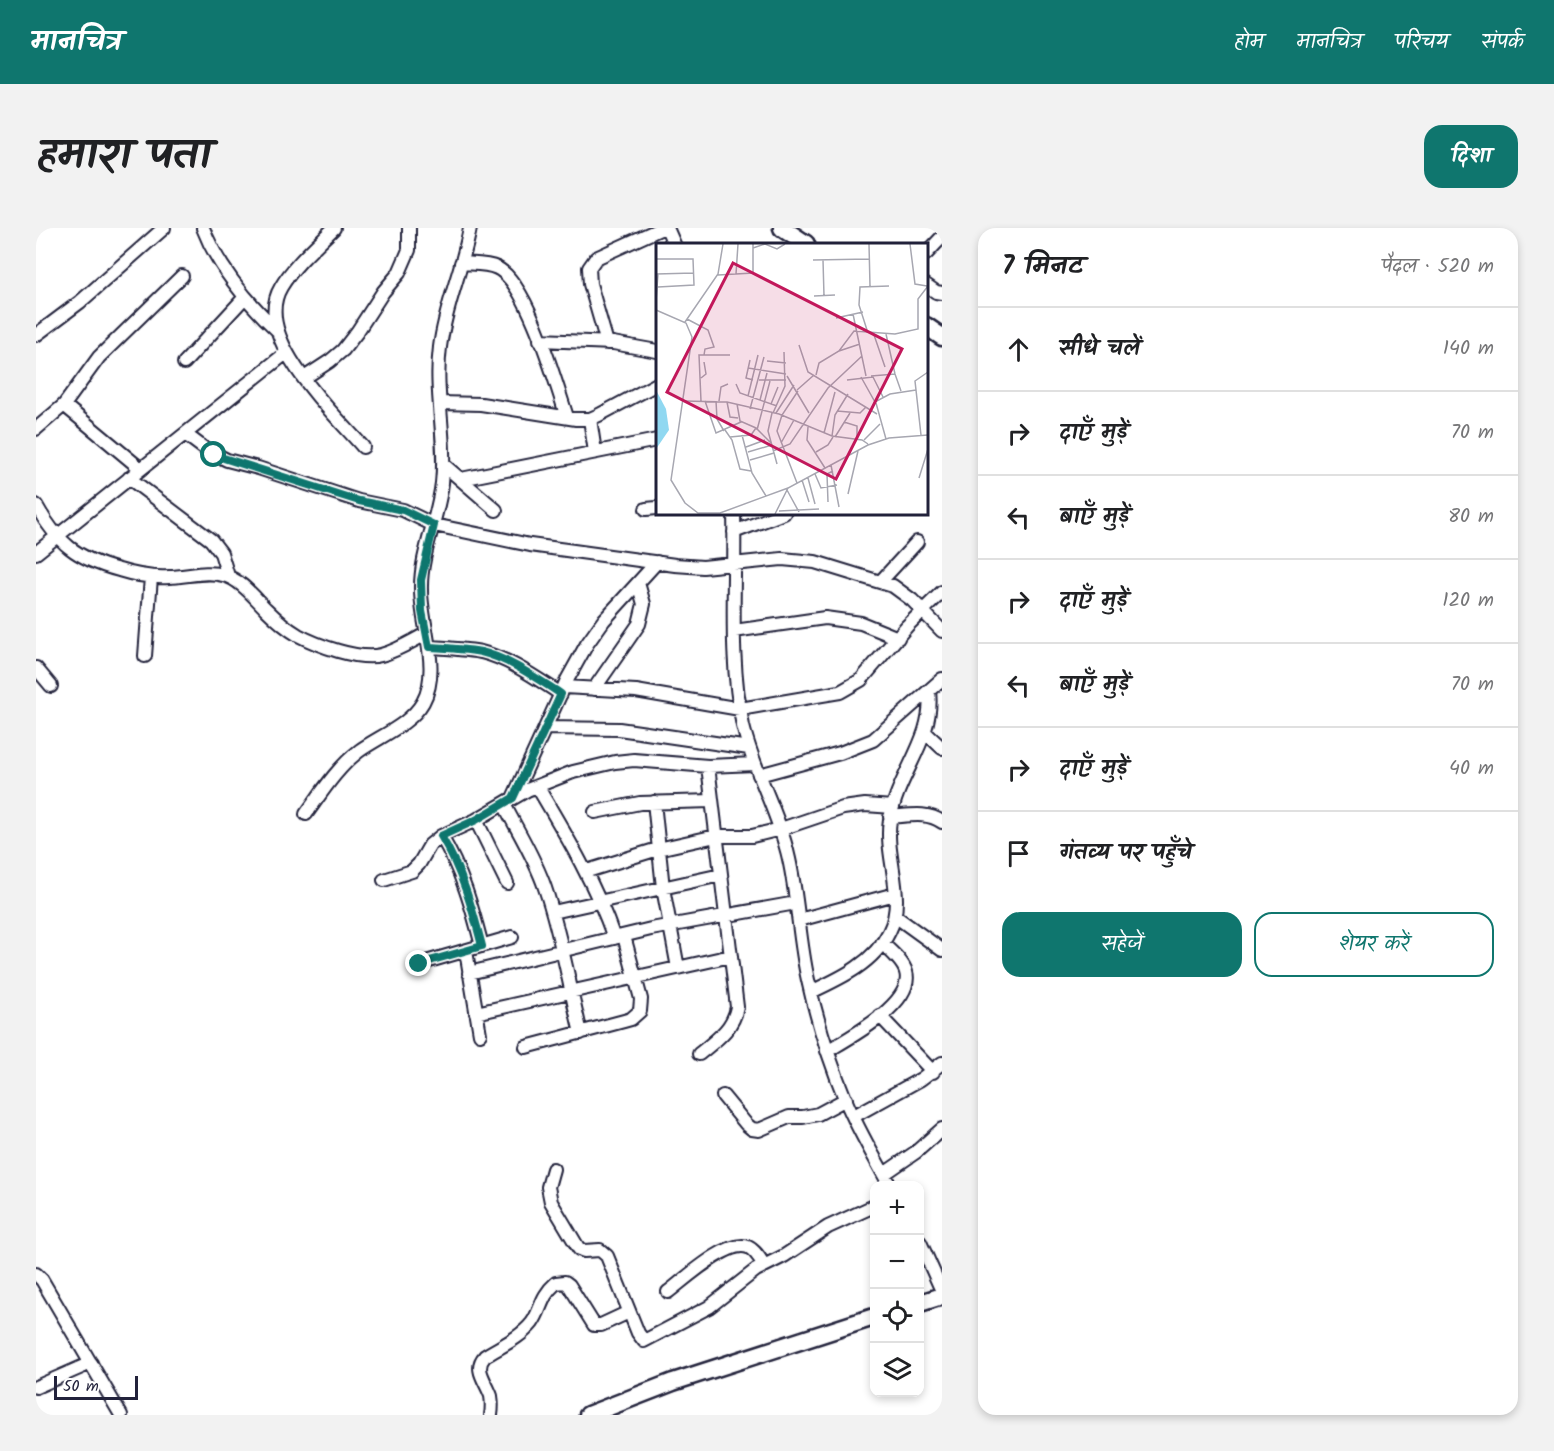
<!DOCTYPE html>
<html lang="hi">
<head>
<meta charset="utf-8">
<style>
	:root { --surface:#fff; --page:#f2f2f2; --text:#202124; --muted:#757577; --line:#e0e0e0; --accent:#0f766e }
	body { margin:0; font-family:Kalam,"Playpen Sans Deva",sans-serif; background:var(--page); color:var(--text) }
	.controls { position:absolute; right:18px; bottom:18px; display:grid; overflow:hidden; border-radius:12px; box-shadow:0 3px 9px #0003 }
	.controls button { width:54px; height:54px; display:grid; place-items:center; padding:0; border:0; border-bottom:2px solid var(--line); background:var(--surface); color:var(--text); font:30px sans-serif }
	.scale { position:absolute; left:18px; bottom:15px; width:84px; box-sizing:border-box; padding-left:6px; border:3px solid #22223b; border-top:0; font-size:16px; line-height:21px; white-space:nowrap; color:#22223b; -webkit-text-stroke:4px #fff; paint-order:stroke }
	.stop { position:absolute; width:18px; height:18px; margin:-14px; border:4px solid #0f766e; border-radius:50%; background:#fff }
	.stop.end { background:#0f766e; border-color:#fff; box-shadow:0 2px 6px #0008 }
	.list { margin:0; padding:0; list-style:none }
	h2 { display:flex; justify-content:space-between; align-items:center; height:78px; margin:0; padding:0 24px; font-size:26px }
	h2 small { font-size:20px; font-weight:400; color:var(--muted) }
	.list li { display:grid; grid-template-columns:39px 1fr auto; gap:18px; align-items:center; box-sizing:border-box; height:84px; padding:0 24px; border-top:2px solid var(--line) }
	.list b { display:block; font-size:22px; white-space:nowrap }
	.list em { font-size:20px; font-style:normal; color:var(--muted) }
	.actions { display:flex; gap:12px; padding:18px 24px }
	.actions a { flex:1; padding:14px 0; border:2px solid var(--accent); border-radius:18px; text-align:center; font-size:21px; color:var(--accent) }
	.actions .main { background:var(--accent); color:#fff }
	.icon { flex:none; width:33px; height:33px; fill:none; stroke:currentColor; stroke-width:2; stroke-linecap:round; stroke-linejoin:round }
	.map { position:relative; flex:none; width:906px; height:1187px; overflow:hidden; border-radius:18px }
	header { display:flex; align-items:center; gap:36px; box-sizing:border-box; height:84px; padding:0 30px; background:var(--accent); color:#fff }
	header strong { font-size:28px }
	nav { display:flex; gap:33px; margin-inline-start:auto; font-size:21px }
	.intro { display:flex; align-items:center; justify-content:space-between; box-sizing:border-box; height:144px; padding:0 36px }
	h1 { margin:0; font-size:42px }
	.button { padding:15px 27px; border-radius:18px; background:var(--accent); color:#fff; font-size:21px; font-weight:700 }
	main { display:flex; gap:36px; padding:0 36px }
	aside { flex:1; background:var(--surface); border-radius:18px; box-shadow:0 3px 9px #0003 }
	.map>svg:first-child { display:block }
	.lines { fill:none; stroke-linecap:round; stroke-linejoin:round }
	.street-casing { stroke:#22223b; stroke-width:16 }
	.secondary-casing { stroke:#22223b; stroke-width:21 }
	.street { stroke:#fff; stroke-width:12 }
	.secondary { stroke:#fff; stroke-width:16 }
	.route { stroke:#0f766e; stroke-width:8 }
	.inset-road { fill:none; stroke:#a7a7b1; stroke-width:1.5 }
	.view { fill:#c2185b; fill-opacity:0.15; stroke:#c2185b; stroke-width:3 }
	.inset-edge { fill:none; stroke:#22223b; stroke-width:3 }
</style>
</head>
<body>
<header>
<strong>मानचित्र</strong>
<nav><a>होम</a><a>मानचित्र</a><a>परिचय</a><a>संपर्क</a></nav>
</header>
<div class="intro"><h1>हमारा पता</h1><a class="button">दिशा</a></div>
<main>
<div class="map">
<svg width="906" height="1187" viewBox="0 0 906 1187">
	<rect width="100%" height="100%" fill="#fff"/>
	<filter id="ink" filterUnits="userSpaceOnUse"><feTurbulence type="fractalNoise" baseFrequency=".0167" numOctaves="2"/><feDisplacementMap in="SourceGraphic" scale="12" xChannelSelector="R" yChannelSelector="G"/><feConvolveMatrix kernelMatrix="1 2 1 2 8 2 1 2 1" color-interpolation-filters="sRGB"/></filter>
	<g filter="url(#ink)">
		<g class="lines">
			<g class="street-casing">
				<path id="street" d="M167,0C182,39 212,75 242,103
					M298,0C280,18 258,37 245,59C215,109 297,184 327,219
					M631,0L638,16
					M890,26L906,9
					M425,35C436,36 451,35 461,40C492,55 520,156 531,189
					M890,57L900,64L906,65
					M0,107L44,74L128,0
					M504,112L577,115L621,123
					M571,115L554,56L553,40L560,30L626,0
					M148,135L209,69
					M268,150L294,133L307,122L321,104L347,64L363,45L373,22V0
					M404,175L445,176L540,191H554L563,187L621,156
					M28,177L105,241
					M554,191L559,224
					M0,201L28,177L63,129L146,48
					M149,206L169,221L191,232L222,240L323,273L367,282L398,297L494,317L639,337L667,339L746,331L779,334L857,358L876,372L906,403
					M408,237L460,282
					M93,250L175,312L185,325L192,348
					M425,251L621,212
					M0,277C21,315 41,331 83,342C99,347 116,350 133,349C150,349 170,342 187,347C204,351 218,369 230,381C239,390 250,400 262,407C281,417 323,433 345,427C361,423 376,413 390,406
					M610,281L621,280
					M698,285C700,355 692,428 707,498C718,544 743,585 753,631C762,671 763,712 772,752C781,793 794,834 810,873C822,902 839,930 854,958
					M698,304L748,285
					M0,325L250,125
					M845,353L881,314
					M698,403L789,390L825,395L862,410
					M393,419C410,420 428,421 445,424C474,431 500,450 525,466
					M109,428L115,349
					M0,440L15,458
					M528,459L600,463L704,481L804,464L825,452L871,398L906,364
					M558,461L603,396L608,376L602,355
					M509,500L583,501L713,520
					M889,504L906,520
					M723,547L804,525L837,512L906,451
					M501,558C530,607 559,655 578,710
					M477,570L531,452L551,416L568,392L621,334
					M618,574L627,660L642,740
					M468,576C482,604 499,630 509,660C525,706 533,757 545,805
					M559,584L604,575L676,573
					M270,586C286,564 301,540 323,523C344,508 374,497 387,474C405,442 385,396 385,362C384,326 402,291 406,255C411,210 398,165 404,119C409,78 427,40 434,0
					M854,589C872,588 891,583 906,594
					M440,592L471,655
					M405,608C426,643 436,679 446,718
					M551,643L622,621L680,608H716L745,601L807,580L829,577L857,579
					M348,652L376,643L383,636L394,617L405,608L440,592L491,562L537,544L579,534L598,532L672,538L719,536
					M517,684L685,647
					M859,688L906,722
					M763,692L859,666
					M430,723L444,806
					M383,736L476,709
					M433,745L615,701L760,675
					M775,764C805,750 838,735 853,704C871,669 848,629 854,592C861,546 899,511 893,463
					M440,785L695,728
					M844,788L897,844
					M490,819L588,793L595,791L604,783L605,771L588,708
					M791,823C813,810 879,775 870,744C867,733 854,723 846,715
					M663,826C680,812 697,801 701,779L672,538
					M687,868L710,896L716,901L723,902L753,889H767L782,886L810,871
					M818,888L885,851L906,835
					M517,941L512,959L515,974L543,1021L548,1023L564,1022L571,1028L602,1105L608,1113L673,1079L720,1042L748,1028L792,999L838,978
					M848,946L880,924L906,901
					M884,1014L906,1063
					M0,1046L6,1052L85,1187
					M632,1064C648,1052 692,1011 712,1019C719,1022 724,1031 728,1037
					M0,1159L55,1135
					M455,1187C456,1180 456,1174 455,1168C450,1153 437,1141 449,1128C465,1118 484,1110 496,1095C506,1081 504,1069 520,1055L529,1054L533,1057L558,1097H565L593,1084"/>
			</g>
			<g class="secondary-casing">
				<path id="secondary" d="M746,0L770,16
					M890,98L906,109
					M884,1075L906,1068
					M552,1187L637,1154L838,1089"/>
			</g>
			<use href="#street" class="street"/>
			<use href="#secondary" class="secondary"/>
		</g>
	</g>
	<g class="lines" filter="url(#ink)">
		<path class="route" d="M178,227L323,273L367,282L398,297L385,352L386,383L393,419C410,420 428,421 445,424C474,431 500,450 525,466L477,570L440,592L405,608C426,643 436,679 446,718L383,736"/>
	</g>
	<g transform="translate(620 15)">
		<rect width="272" height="272" fill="#fff"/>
		<path d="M0,147L10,166L13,187L0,206Z" fill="#90d8f1"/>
		<path class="inset-road" d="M213,1L214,43M254,1L259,41L271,43M97,5L109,1L121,6L129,1M0,16H37L38,42L2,44M157,17L214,16M167,17L168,53M0,31L38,30M80,31L82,1M62,32L97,30V1M158,53L179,52M0,58L2,31M0,67L30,80L36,94L15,237L29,260L42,270H64L132,245M197,71L210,133M180,75L207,69M31,76L52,87L58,104L49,106L48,112M29,79L62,31L67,1M211,87L203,62L204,44L233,43M217,89L229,124M230,91L239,131M143,102L152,129L221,171M183,108L204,101M94,117L90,135L97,137M111,118L130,120M92,125L130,131M160,132L163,120L183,108L198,88L239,91L262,86V56L272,43M131,133L153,170M215,133L239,131L245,148M205,134L219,159L234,151L260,147M45,135L50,131L48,119M103,137H130M191,137L217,134L227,154M80,141L84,150L121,163M141,147L158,132M92,153L102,112M104,157L111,130M28,158L71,159L123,171L176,193L206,197L212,201M45,158L43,112H74M49,158L60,190L85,179M60,158L61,176L68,188M63,158L65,144L72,141M71,159L74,174L82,175M220,160L230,196M81,161L84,178L100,185L115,200M115,161L122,144M94,166L108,114M181,168L204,170L210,164M116,170L112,188L121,221M117,170L129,143L128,109M120,170L138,142M188,179L201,183V196M152,184L151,197L169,225M69,187L76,197L84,226L95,228M101,187L114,138M168,190L179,149M86,192L96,230L110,253M265,192L259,138L272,129M176,193L179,172L192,151M74,194L95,192L100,185M179,194L194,170M208,197L224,181M125,200L138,177M90,204L109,197M117,208L134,201L172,145L206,113M92,209L116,202M160,209L172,202L177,194M94,217L118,210M175,222L183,264M159,231L165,245L181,242M152,235L159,261M263,235L272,206M146,237L153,259M141,240L121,188L126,172L142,148M131,247L143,269M192,251L202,208M172,259L171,231L177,228M123,268L163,266M119,271L132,245L212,202L233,195L272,192"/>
		<path class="view" d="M77,20L246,106L180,236L11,149Z"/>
		<rect width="272" height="272" class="inset-edge"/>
	</g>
</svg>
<div class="controls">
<button>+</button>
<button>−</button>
<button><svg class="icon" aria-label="locate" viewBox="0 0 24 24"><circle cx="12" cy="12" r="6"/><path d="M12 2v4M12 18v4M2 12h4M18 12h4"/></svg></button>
<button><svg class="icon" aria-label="layers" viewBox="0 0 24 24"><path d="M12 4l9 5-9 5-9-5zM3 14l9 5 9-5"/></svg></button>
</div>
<div class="scale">50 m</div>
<div class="stop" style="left:178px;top:227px"></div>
<div class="stop end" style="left:383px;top:736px"></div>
</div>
<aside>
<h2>7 मिनट<small>पैदल · 520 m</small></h2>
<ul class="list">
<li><svg class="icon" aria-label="ahead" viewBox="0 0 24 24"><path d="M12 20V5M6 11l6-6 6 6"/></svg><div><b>सीधे चलें</b></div><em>140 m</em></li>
<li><svg class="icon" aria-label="right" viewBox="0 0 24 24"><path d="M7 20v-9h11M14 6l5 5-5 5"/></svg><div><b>दाएँ मुड़ें</b></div><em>70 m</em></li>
<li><svg class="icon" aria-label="left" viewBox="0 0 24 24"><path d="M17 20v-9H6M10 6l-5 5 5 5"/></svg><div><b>बाएँ मुड़ें</b></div><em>80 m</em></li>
<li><svg class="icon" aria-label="right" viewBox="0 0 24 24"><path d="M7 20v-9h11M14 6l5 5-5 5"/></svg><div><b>दाएँ मुड़ें</b></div><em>120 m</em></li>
<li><svg class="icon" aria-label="left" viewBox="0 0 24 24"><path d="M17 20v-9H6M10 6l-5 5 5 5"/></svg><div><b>बाएँ मुड़ें</b></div><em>70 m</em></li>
<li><svg class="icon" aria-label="right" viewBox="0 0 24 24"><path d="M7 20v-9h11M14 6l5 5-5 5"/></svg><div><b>दाएँ मुड़ें</b></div><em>40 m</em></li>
<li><svg class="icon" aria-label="arrive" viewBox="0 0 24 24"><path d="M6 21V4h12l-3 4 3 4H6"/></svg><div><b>गंतव्य पर पहुँचे</b></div></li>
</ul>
<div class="actions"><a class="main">सहेजें</a><a>शेयर करें</a></div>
</aside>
</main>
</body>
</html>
